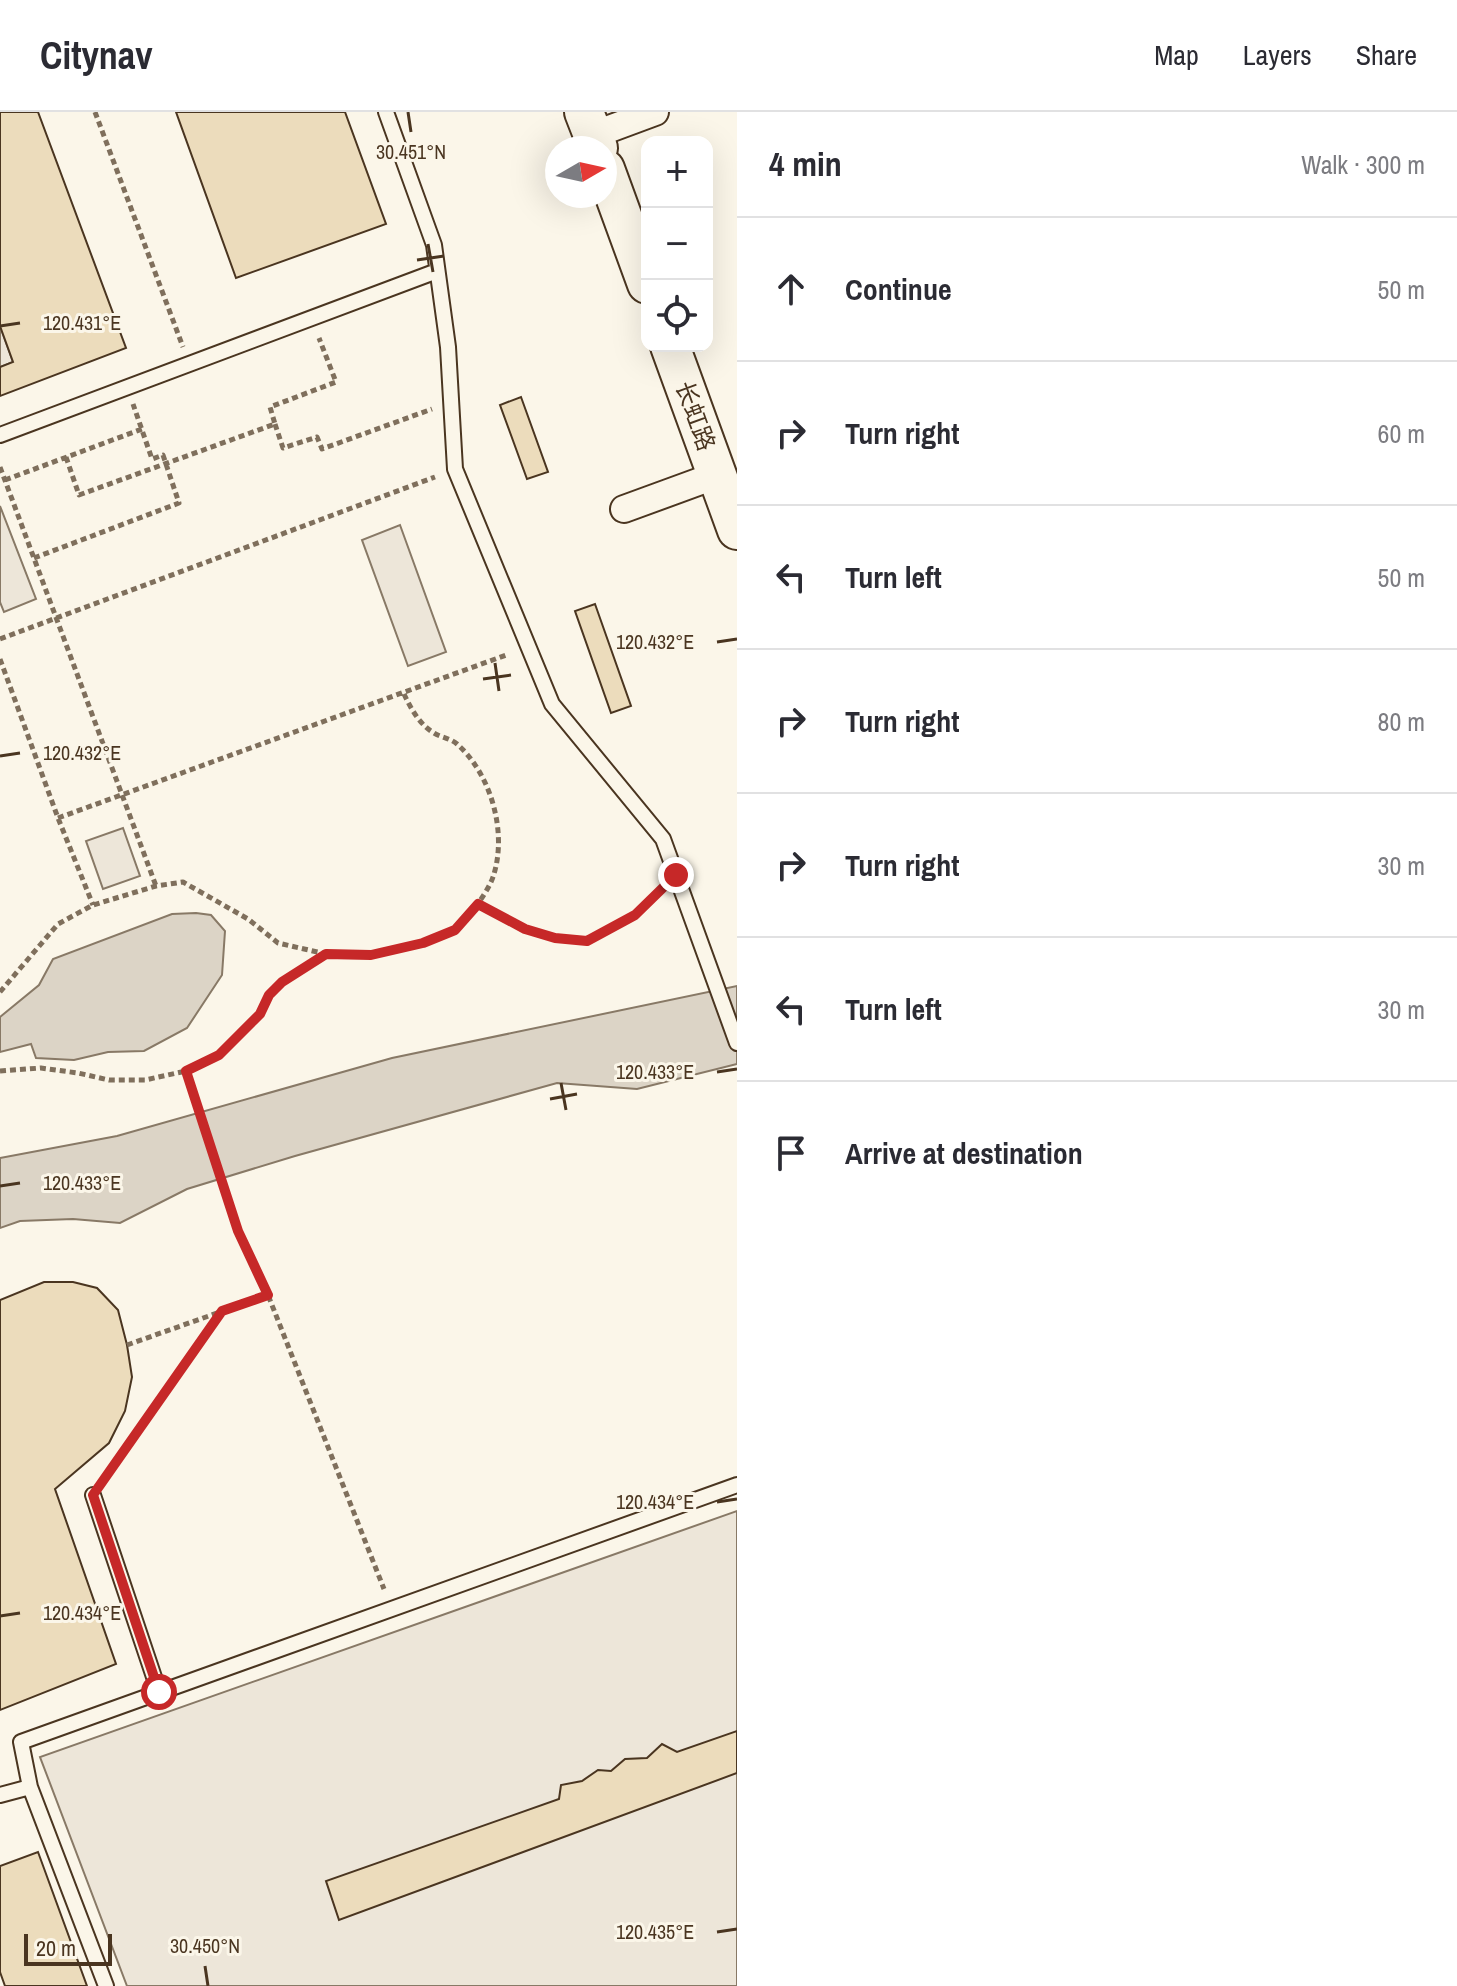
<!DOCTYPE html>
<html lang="en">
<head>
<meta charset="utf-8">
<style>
	:root { --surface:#fff; --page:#f7f7f7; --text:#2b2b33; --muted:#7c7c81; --line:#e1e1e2 }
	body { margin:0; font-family:"Archivo Narrow","Noto Sans SC",sans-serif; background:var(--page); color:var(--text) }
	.controls { position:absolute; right:24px; top:24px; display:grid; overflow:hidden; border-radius:16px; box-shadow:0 8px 32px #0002 }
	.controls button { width:72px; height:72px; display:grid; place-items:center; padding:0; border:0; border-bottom:2px solid var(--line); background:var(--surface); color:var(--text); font:40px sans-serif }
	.compass { position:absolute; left:545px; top:24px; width:72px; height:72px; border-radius:50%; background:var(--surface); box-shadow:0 8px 32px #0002; rotate:81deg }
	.scale { position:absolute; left:24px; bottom:20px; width:88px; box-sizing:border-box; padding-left:8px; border:4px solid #4a3520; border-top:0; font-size:22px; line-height:28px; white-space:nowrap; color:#4a3520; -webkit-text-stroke:6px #fbf6e9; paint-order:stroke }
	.stop { position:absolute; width:24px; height:24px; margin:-18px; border:6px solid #c62828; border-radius:50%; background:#fff }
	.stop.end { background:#c62828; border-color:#fff; box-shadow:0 2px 8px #0008 }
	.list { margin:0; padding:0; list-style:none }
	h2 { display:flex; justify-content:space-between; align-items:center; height:104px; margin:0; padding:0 32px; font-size:34px }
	h2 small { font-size:26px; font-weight:400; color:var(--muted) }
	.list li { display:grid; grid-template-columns:52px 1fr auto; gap:24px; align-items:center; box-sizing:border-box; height:144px; padding:0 32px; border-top:2px solid var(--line) }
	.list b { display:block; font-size:30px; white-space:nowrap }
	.list em { font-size:26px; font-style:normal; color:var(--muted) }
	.icon { flex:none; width:44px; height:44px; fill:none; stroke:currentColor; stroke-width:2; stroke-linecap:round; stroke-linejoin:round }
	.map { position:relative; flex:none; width:737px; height:1874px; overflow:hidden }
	header { display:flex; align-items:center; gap:48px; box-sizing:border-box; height:112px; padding:0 40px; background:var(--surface); border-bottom:2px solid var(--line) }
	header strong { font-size:38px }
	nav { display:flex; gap:44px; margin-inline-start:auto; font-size:28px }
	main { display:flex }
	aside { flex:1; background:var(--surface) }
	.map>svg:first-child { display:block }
	.green { fill:#ede6d9; stroke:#887966; stroke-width:2 }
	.water { fill:#dcd4c6; stroke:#887966; stroke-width:2 }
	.building { fill:#ecdcbc; stroke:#4a3520; stroke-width:2 }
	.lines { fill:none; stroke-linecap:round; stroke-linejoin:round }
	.lane-casing { stroke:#4a3520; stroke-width:18 }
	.street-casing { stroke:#4a3520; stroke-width:30 }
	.secondary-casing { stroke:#4a3520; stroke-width:42 }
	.path { stroke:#7f6f5c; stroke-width:5; stroke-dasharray:6 4; stroke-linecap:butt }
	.lane { stroke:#fbf6e9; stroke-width:14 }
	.street { stroke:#fbf6e9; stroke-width:26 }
	.secondary { stroke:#fbf6e9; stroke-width:38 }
	.route { stroke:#c62828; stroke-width:10 }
	.ticks { fill:none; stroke:#4a3520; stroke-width:3 }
	.labels { text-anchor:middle; stroke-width:6; stroke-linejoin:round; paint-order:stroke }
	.street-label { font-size:24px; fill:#4a3520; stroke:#fbf6e9 }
	.ticks-label { font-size:20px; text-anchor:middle; fill:#4a3520; stroke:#fbf6e9; stroke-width:6; stroke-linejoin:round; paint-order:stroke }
</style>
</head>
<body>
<header>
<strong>Citynav</strong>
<nav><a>Map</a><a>Layers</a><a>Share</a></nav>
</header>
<main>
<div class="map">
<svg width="737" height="1874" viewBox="0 0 737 1874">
	<rect width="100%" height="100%" fill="#fbf6e9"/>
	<path class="green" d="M0,214L13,250L0,255Z
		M0,394L36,487L4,500L0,490Z
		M400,413L446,540L408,554L362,428Z
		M123,716L140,764L103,777L86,729Z
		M737,1399V1874H127L40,1645Z"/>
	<path class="water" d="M196,801L211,803L225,819L222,863L187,916L144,939L108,940L74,948L36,946L31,932L0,940V905L39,873L53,847L172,802Z
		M737,874V952L637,977L557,971L295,1044L187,1077L120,1111L73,1107L20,1109L0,1116V1046L117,1024L392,946Z"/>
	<path class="building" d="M0,0H38L126,236L0,284V255L13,250L0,214Z
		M176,0H345L386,112L236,166Z
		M521,285L548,360L527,367L500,293Z
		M595,492L631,594L611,601L575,499Z
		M44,1170H73L97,1176L118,1198L127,1233L132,1265L125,1299L109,1331L55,1377L116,1552L0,1598V1188Z
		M737,1619V1661L339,1808L326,1769L559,1687L561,1673L582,1669L598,1658L611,1659L625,1647L647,1646L662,1632L677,1640Z
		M38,1740L87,1874H5L0,1860V1754Z"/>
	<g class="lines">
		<g class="lane-casing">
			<path id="lane" d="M386,0L434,133L448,235L455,357L552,592L663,727L737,931
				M0,323L437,159
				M93,1383L159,1580
				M0,1683L30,1675
				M106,1874L30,1675L21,1630L737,1373"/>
		</g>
		<g class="street-casing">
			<path id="street" d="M593,23L655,0
				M624,397L717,363"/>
		</g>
		<g class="secondary-casing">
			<path id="secondary" d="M584,0L598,36
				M605,57L647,172
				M670,234L737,418"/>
		</g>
		<path class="path" d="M95,0L183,235
			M275,312L283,336L317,325L322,337L432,297
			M66,345L79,383L275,312L270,295L336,270L319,226
			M0,355L156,774
			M5,368L142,317
			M34,446L179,391L163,343L152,347L133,292
			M0,527L435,365
			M0,547L58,706L93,793
			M404,582C411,597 420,613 434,621C442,626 450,626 457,632C491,662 508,721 493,765C490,774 483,784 478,792
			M58,706L509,542
			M0,880L58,812L93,793L156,774L183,770L248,807L278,831L326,842L371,843L423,831L455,818L478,792C500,807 563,837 589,828C617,818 640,798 661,777
			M0,959L41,956L78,961L109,968H145L186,959L219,943L260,902L269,883L282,870L325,842
			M186,959L238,1119L268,1183L384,1477
			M127,1233L268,1183
			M105,1366L222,1199"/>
		<use href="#lane" class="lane"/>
		<use href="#street" class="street"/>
		<use href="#secondary" class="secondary"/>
	</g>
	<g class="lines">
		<path class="route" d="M159,1580L93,1383L222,1199L268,1183L238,1119L186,959L219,943L260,902L269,883L282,870L326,842L371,843L423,831L455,818L478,792L525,817L555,826L587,829L635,803L676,763"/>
	</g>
	<path class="ticks" d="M408,0L411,20M428,132L433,160M417,148L444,144M0,214L20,211M717,530L737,527M495,551L499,579M483,567L511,563M0,644L20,641M717,960L737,957M561,971L566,998M550,987L577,982M0,1074L20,1071M717,1390L737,1387M0,1504L20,1501M717,1820L737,1817M205,1854L208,1874"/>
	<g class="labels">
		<g class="street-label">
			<text transform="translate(695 304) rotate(70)" y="8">长虹路</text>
		</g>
	</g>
	<g class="ticks-label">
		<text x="411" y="47">30.451°N</text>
		<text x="82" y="218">120.431°E</text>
		<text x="655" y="537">120.432°E</text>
		<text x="82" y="648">120.432°E</text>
		<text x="655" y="967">120.433°E</text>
		<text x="82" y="1078">120.433°E</text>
		<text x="655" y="1397">120.434°E</text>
		<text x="82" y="1508">120.434°E</text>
		<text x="655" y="1827">120.435°E</text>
		<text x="205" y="1841">30.450°N</text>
	</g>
</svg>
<div class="controls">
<button>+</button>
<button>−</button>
<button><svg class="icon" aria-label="locate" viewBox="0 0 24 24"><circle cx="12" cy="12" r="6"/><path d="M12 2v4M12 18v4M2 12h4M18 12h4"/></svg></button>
</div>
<svg class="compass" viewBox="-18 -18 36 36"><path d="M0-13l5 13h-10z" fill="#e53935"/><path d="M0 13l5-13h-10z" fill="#7c7c81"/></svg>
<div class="scale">20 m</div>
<div class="stop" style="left:159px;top:1580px"></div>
<div class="stop end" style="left:676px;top:763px"></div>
</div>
<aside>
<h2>4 min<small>Walk · 300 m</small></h2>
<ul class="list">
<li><svg class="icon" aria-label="ahead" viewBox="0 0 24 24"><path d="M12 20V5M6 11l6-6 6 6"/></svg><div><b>Continue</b></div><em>50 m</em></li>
<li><svg class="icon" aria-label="right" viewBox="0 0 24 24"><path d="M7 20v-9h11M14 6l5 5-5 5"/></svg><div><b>Turn right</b></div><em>60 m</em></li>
<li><svg class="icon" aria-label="left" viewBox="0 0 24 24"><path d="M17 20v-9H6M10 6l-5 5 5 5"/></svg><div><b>Turn left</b></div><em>50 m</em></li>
<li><svg class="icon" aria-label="right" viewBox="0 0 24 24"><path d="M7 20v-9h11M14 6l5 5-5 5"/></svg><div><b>Turn right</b></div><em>80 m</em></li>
<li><svg class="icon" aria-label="right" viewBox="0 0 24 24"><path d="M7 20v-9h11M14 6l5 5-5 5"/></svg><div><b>Turn right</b></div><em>30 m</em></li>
<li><svg class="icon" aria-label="left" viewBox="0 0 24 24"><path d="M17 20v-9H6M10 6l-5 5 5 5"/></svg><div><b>Turn left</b></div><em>30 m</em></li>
<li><svg class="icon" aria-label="arrive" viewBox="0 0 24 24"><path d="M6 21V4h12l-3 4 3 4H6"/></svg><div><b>Arrive at destination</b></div></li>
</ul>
</aside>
</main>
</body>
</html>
